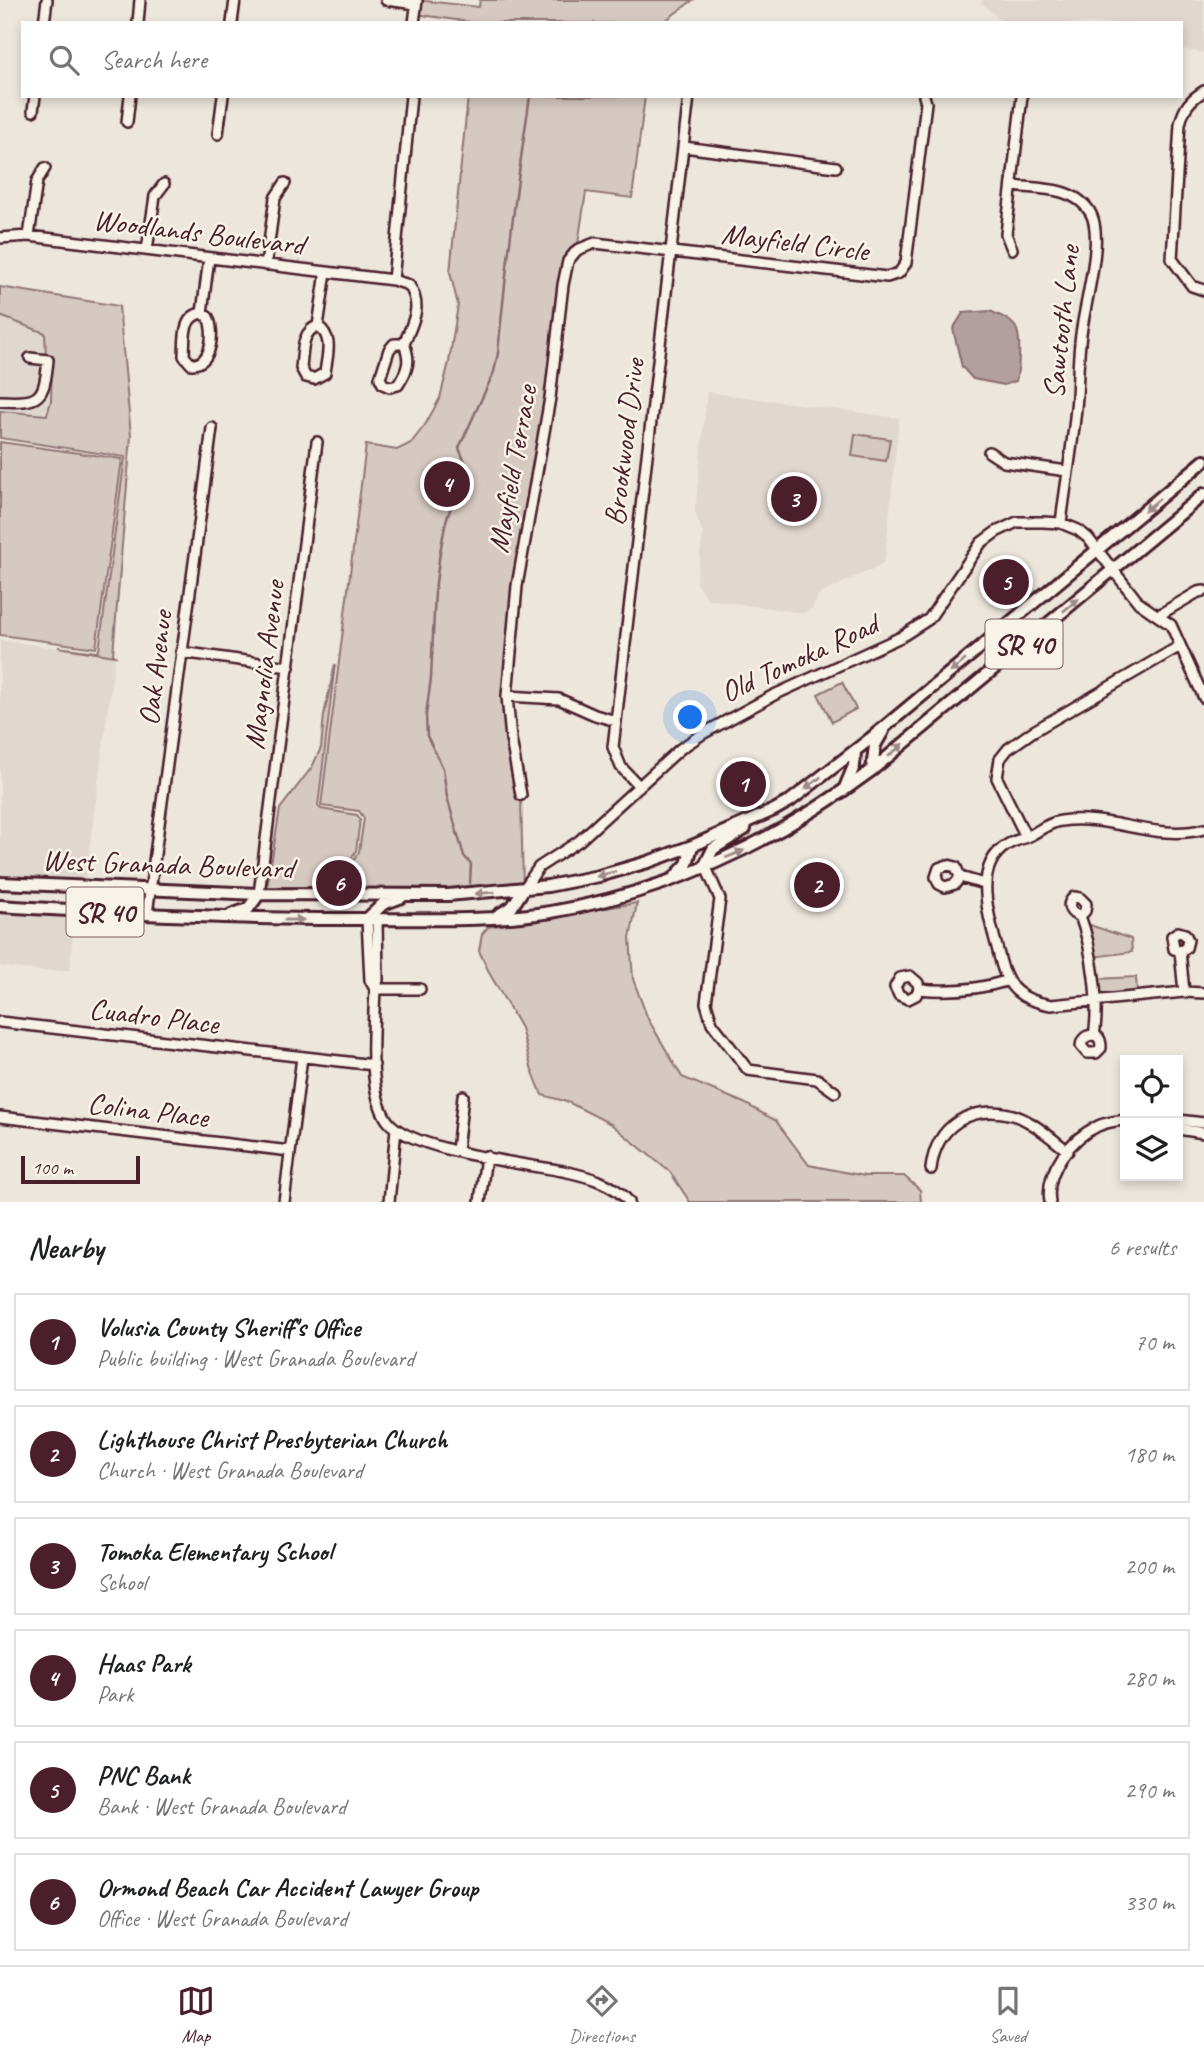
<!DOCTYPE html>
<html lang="en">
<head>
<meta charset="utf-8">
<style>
	:root { --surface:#fff; --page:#f2f2f2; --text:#202124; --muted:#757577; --line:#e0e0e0; --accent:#4a1f2b }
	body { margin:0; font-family:Caveat,sans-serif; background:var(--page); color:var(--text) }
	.controls { position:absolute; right:21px; bottom:21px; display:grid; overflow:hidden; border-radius:0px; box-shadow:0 4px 10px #0003 }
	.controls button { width:63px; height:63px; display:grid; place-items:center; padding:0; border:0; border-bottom:2px solid var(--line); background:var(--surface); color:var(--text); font:35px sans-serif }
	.scale { position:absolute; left:21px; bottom:18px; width:119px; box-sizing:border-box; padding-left:7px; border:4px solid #4a1f2b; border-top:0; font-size:19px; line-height:24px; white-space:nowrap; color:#4a1f2b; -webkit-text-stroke:5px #f7f3e8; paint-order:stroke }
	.you { position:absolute; left:691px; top:718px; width:24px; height:24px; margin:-18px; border:5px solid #fff; border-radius:50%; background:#1a73e8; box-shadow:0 0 0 10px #1a73e833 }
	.badge { display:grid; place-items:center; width:46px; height:46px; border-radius:50%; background:var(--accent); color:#fff; font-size:23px; font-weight:700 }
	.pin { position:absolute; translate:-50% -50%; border:4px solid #fff; box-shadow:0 2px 7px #0006 }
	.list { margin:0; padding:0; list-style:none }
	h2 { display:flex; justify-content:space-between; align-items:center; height:91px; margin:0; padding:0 28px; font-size:30px }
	h2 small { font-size:23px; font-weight:400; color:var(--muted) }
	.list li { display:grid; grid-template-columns:46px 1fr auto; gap:21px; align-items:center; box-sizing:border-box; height:98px; margin:0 14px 14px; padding:0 14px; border:2px solid var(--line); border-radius:0px }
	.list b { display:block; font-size:26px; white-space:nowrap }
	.list p { margin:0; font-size:23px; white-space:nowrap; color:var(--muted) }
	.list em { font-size:23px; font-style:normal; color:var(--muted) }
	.icon { flex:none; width:38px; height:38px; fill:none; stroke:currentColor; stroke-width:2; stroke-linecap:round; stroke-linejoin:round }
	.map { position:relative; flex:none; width:1204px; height:1202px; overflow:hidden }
	.search { position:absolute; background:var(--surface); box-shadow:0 4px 10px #0003; left:21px; right:21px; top:21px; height:77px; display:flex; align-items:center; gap:18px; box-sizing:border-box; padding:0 24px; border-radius:0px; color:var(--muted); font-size:26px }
	.sheet { height:763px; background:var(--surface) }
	nav { display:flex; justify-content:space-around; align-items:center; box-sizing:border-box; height:98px; border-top:2px solid var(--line); background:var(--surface); font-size:19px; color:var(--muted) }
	nav a { display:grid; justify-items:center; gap:4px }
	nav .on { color:var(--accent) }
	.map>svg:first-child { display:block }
	.built { fill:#e0d7d0 }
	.green { fill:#d5c9c2; stroke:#907476; stroke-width:2 }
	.water { fill:#b39f9d; stroke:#896c6f; stroke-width:2 }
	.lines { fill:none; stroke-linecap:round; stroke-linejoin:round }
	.stream { stroke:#896c6f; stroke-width:2.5 }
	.minor-casing { stroke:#4a1f2b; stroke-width:14 }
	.major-casing { stroke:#4a1f2b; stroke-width:16 }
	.minor { stroke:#f7f3e8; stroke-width:9 }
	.major { stroke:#f7f3e8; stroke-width:10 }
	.oneway { fill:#a0898a }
	.labels { text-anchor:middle; stroke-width:5; stroke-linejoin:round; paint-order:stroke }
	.shield { fill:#f7f3e8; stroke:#7e5f64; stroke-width:2 }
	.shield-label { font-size:28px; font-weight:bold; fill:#4a1f2b }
	.street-label { font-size:30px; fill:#4a1f2b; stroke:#f7f3e8 }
</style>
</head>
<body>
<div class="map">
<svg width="1204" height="1202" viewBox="0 0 1204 1202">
	<rect width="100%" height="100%" fill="#ece6dd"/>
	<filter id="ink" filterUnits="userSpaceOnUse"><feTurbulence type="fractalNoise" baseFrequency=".0143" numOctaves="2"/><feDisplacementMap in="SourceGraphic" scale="14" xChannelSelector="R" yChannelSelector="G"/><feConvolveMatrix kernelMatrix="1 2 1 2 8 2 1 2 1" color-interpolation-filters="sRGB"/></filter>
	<g filter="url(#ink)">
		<path class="built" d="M982,0H1204V53L1181,49V23H1003L981,2Z
			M0,316L45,333L46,356L27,353L26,362L44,365L41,386L36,393L25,397L0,396Z
			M51,374V401L47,415L0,411V405L25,407L39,401L48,390Z
			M707,392L899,418L885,558L882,564L818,595L813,608L802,613L708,599L696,583L703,534L695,511Z
			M0,640L115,656L85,881L0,875Z
			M0,911L74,916L70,970L41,971L0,966Z"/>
		<path class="green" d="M417,0L479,7L480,0H693L662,23H476L415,14Z
			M468,96H645L632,198L586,192L577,250L568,261L507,677L521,795L523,890L349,894L353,861L359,852L364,818L359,811L321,806L366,445L397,450L411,443L425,425L440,398L449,362L458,305L450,272Z
			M0,287L119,306L131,436L113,654L115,656L58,647L96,652L99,650L125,457L0,438V411L47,415L51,401L52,361L46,356L45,333L0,316Z
			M855,434L890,439L886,461L852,456Z
			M0,442L122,459L96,648L0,635Z
			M335,664L318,806L321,809L357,815L360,819L356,851L350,860L346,886L267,888L280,809L312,767L321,748L324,715Z
			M842,682L856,709L832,722L818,694Z
			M637,903L630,938L633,979L648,1019L682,1077L744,1103L776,1121L809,1165L865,1176H904L920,1190L921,1202H690L670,1172L611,1124L568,1102L542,1095L531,1067L521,1028L491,976L479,951L482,934L488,927Z
			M1090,925L1131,939L1132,952L1093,957Z
			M1136,977L1137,992L1104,995L1098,991L1096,979Z"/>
		<path class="water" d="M990,311C999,315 1013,320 1017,330C1021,341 1019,369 1016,381L1004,385L973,379L962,367L953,329L963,313Z"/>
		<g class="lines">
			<path class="stream" d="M470,883L471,864L464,856L457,832L447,797L443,768L427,736L426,715L431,678L435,591L440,552L446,521L466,465L459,448L494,372L498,353C506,267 517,182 530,96"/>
			<g class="minor-casing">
				<path id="minor" d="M386,0L416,4
					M44,23L47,0
					M138,23L140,0
					M232,23L235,0
					M414,23L417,0
					M1204,91C1190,100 1184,107 1180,124L1172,259L1192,286L1204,290
					M33,111L35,96
					M127,122L130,96
					M218,134L223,96
					M684,147L836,167
					M1012,186C1038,189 1074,186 1090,212C1106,238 1082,311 1080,343C1078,361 1078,378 1077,396C1074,439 1066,481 1061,523
					M29,236L37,181L45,168
					M0,238L29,236L393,280L409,285C423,307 413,321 404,344H394L389,350L380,378L383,384L390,387L398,385C408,370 411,360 404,344
					M1012,249L1006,234L1022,96
					M147,250L155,196L164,184
					M266,265L275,198L285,183
					M393,280L411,96
					M202,313L208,317C215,331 212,366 191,364L184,356C185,339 182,316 202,313L209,258
					M318,326C334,338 327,355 325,373L314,379L306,377L301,368C303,353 301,331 318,326L326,272
					M0,401C40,403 44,400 48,360L30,358
					M989,452L1004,462L1067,471
					M1159,615L1198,592L1204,591
					M181,652L289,667
					M507,696L559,699L595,715L616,721
					M639,786L621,767L613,747L689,96
					M521,795L511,739L507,696L517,586L550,398L563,285L568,261L577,250L595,243L887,277L899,273L906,263L926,103L924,96
					M1204,829C1156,842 1111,814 1061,821C1049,822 1038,832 1027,837C1021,839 1013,841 1007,845C969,868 992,925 1000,959C1007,989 1021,1000 1051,1005L1184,992L1204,993
					M1026,837L997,778L1000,759L1008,749L1032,732L1180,646
					M705,865L720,899L706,1003L712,1023L748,1070L817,1079L835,1092
					M960,877L956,867L948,865L939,868L936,877L939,884L945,887L955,884L960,877L984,884
					M523,890L539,867L579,841L680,749L704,733L774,695L901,637L929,619L981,543L996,532L1017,522H1043L1061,523L1078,530L1088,538L1139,603L1171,625L1204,698
					M259,894L317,442
					M147,914L212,428
					M1080,916L1085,911L1086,904L1080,898L1074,897C1065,905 1070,914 1080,916C1092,947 1100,1003 1094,1035C1100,1037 1101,1041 1101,1048L1096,1053H1087L1081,1046C1082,1038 1087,1035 1094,1035
					M367,919L370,980L375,989
					M377,919L378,980L375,989C374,1025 366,1088 387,1120C407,1150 525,1164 563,1171C586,1176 613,1182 629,1202
					M1180,951L1186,948L1188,940L1185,934L1178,932L1172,936L1174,949L1180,951L1184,992
					M375,989H420
					M919,989L918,983L910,976L900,978L895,987L899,995L908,999L916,995L919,989C949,992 977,990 1006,981
					M0,1022L374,1065
					M0,1117L290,1151
					M1178,1120L1204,1123
					M1178,1129L1204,1133
					M457,1151L463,1096
					M931,1169C936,1125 971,1104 1013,1115C1033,1121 1052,1139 1068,1151
					M284,1202L302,1057
					M389,1202L396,1129
					M480,1202L486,1156
					M1050,1202C1045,1171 1070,1139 1098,1126C1106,1122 1116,1121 1125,1120"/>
			</g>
			<g class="major-casing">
				<path id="major" d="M872,770L875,745L883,731
					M844,790L854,766L855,751
					M705,865L713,849L745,829
					M676,876L687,864L692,846
					M0,883L259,894L448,895L548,886L599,876L648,862L692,846L774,810L790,801L870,739L1204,461
					M0,906C122,913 243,920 365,919C428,919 489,922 551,912C669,892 777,841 872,770L1204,494
					M231,915L248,909L259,894
					M498,915L512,907L523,890
					M367,919L383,904L402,897"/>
			</g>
			<use href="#minor" class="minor"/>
			<use href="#major" class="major"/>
		</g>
		<defs><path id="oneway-solid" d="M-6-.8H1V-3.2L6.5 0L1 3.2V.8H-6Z" transform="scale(1.75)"/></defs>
		<g class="oneway">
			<use href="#oneway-solid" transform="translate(1152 505) rotate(140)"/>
			<use href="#oneway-solid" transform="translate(1071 605) rotate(-39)"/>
			<use href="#oneway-solid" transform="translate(958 666) rotate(140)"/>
			<use href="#oneway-solid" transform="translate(896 750) rotate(-40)"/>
			<use href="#oneway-solid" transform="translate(813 783) rotate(142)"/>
			<use href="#oneway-solid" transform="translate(735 854) rotate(-22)"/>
			<use href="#oneway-solid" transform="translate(606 874) rotate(165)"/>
			<use href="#oneway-solid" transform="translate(485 893) rotate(175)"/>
			<use href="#oneway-solid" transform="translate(294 920)"/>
		</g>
	</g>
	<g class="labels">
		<g class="shield">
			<rect x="985.5" y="619.5" width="77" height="49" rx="5"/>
			<rect x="66.5" y="887.5" width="77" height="49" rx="5"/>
		</g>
		<g class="shield-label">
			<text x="1024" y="654">SR 40</text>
			<text x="105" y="922">SR 40</text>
		</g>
		<g class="street-label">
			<text transform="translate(199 232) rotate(7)" y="10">Woodlands Boulevard</text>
			<text transform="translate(795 242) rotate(7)" y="10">Mayfield Circle</text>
			<text transform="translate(1061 322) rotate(-84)" y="10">Sawtooth Lane</text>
			<text transform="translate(624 442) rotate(-83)" y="10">Brookwood Drive</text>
			<text transform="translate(512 469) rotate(-80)" y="10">Mayfield Terrace</text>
			<text transform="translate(799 658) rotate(-25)" y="10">Old Tomoka Road</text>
			<text transform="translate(264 665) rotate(-83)" y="10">Magnolia Avenue</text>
			<text transform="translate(155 668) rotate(-83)" y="10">Oak Avenue</text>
			<text transform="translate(168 864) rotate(2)" y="10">West Granada Boulevard</text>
			<text transform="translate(154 1016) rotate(7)" y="10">Cuadro Place</text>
			<text transform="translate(148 1110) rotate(7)" y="10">Colina Place</text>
		</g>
	</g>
</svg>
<div class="controls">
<button><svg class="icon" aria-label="locate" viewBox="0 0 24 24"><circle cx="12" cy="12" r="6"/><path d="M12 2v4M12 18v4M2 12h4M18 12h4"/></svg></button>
<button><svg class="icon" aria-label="layers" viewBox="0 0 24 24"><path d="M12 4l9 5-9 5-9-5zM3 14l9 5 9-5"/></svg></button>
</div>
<div class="scale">100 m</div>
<div class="you"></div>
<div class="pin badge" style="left:743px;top:784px">1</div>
<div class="pin badge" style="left:817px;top:885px">2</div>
<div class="pin badge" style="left:794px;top:499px">3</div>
<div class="pin badge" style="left:447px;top:484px">4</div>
<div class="pin badge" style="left:1006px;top:582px">5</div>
<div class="pin badge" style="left:339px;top:883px">6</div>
<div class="search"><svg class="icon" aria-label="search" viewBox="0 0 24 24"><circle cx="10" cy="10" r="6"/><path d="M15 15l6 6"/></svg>Search here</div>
</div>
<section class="sheet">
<h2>Nearby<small>6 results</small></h2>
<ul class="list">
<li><span class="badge">1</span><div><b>Volusia County Sheriff's Office</b><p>Public building · West Granada Boulevard</p></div><em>70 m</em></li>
<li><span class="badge">2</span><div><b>Lighthouse Christ Presbyterian Church</b><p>Church · West Granada Boulevard</p></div><em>180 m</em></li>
<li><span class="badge">3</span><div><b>Tomoka Elementary School</b><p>School</p></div><em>200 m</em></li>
<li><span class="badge">4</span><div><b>Haas Park</b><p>Park</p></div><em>280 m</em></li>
<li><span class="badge">5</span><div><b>PNC Bank</b><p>Bank · West Granada Boulevard</p></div><em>290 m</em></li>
<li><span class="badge">6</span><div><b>Ormond Beach Car Accident Lawyer Group</b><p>Office · West Granada Boulevard</p></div><em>330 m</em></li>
</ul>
</section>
<nav>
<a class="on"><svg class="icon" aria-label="map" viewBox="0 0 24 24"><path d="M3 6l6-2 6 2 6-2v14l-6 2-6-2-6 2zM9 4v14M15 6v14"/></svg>Map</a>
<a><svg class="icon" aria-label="directions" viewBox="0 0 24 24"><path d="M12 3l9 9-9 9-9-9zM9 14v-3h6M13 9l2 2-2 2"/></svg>Directions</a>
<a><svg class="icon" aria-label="saved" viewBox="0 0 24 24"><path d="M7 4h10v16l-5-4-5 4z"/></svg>Saved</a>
</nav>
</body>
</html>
